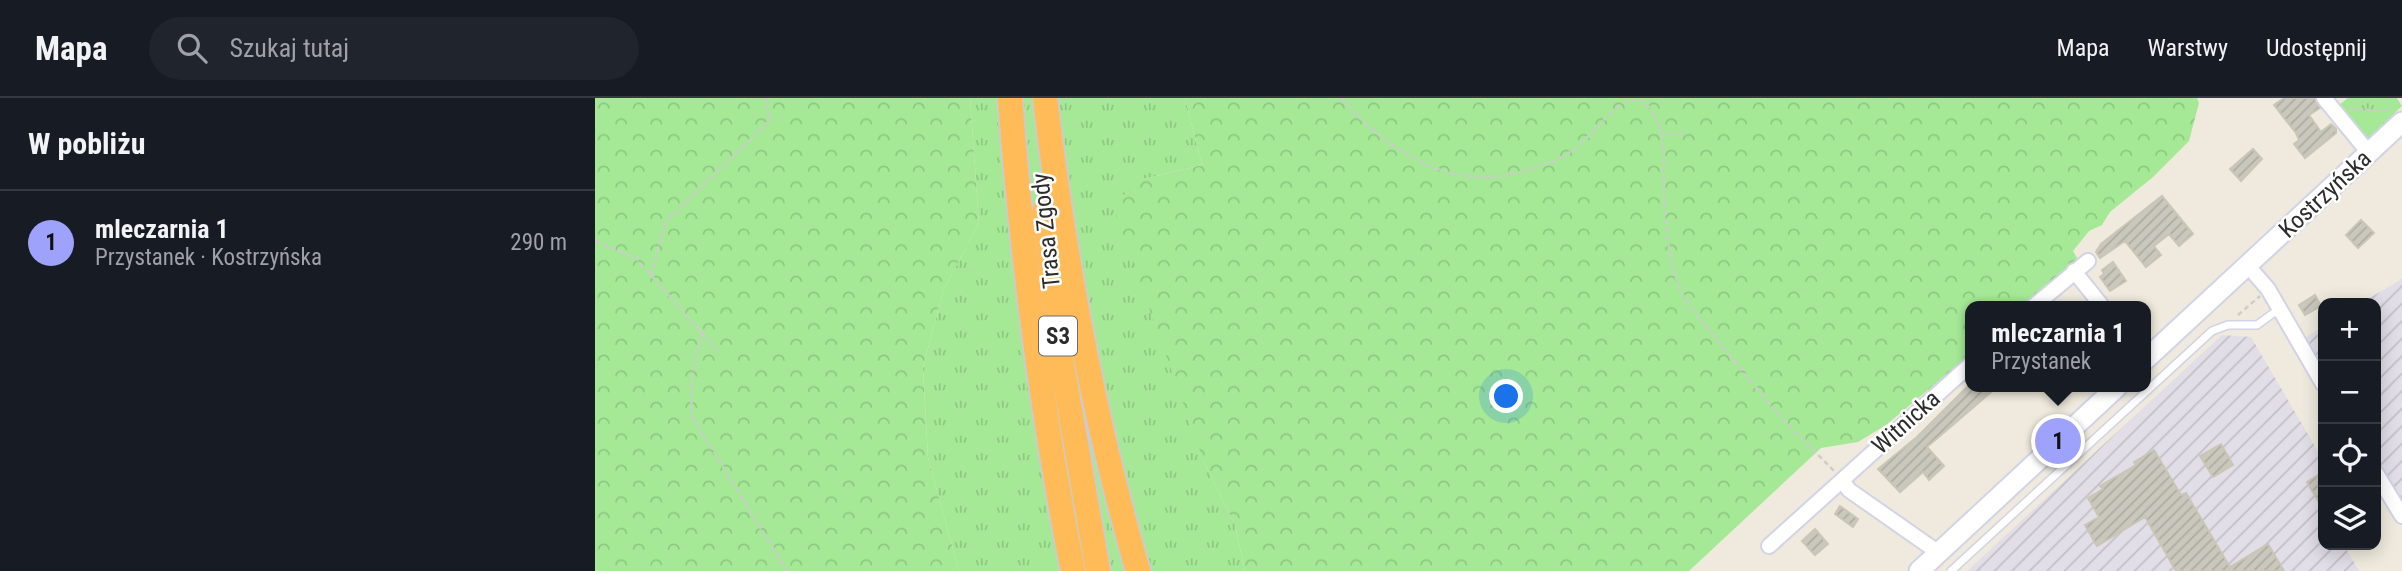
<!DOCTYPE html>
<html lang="pl">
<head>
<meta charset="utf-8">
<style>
	:root { --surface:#171b24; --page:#20242c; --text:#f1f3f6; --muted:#9ea1a6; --line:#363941; --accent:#9fa2fa }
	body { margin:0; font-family:"Roboto Condensed",sans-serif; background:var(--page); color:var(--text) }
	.controls { position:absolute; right:21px; bottom:21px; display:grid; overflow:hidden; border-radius:14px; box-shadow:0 4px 18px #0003 }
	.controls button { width:63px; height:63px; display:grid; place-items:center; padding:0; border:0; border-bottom:2px solid var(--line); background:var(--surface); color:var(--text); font:35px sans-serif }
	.you { position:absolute; left:912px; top:299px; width:24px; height:24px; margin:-18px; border:5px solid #fff; border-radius:50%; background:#1a73e8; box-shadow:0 0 0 10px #1a73e833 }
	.badge { display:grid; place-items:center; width:46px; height:46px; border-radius:50%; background:var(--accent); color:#111; font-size:23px; font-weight:700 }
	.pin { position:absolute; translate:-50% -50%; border:4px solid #fff; box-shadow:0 2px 7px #0006 }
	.popup { position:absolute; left:1370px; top:203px; width:186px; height:91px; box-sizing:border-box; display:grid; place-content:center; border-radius:14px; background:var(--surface); filter:drop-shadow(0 2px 5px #0005); font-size:23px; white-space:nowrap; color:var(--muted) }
	.popup b { font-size:26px; color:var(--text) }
	.popup::after { content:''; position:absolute; left:50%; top:100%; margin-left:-14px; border:14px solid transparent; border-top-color:var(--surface) }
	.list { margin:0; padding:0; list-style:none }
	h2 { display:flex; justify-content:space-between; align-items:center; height:91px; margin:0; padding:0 28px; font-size:30px }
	h2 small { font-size:23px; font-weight:400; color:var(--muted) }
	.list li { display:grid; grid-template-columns:46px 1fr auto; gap:21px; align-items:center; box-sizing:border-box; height:105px; padding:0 28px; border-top:2px solid var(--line) }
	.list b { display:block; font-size:26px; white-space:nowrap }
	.list p { margin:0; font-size:23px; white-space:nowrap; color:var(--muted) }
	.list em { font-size:23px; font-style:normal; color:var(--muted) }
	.icon { flex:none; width:38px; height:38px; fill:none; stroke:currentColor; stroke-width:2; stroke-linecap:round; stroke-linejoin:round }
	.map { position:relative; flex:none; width:1807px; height:473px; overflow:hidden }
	header { display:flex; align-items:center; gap:42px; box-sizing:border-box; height:98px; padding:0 35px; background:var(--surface); border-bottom:2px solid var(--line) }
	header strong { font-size:33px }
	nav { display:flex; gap:38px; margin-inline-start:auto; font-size:24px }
	.search { width:490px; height:63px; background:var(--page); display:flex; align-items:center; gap:18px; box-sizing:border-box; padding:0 24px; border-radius:38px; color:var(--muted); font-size:26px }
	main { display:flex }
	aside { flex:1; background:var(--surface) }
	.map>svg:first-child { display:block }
	.industrial { fill:url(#industrial-furrows) }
	.grass { fill:url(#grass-tufts) }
	.forest { fill:url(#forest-crowns) }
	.building { fill:url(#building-hatch); stroke:#cac6b6; stroke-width:2 }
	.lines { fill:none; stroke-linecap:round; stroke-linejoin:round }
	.service-casing { stroke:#d2d3e6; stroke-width:10 }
	.minor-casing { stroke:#d2d3e6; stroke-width:18 }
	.secondary-casing { stroke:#d2d3e6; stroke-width:23 }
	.motorway-casing { stroke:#ccc; stroke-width:28 }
	.path { stroke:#ccc; stroke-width:2.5; stroke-dasharray:5 3.5; stroke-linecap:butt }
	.service { stroke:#fff; stroke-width:7 }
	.minor { stroke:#fff; stroke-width:14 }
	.secondary { stroke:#fff; stroke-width:19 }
	.motorway { stroke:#ffbb58; stroke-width:24 }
	.labels { text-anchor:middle; stroke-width:5; stroke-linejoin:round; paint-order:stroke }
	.shield { fill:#fff; stroke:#6b6b6b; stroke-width:2 }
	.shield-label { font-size:23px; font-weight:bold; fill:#2c2c2c }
	.street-label { font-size:24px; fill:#2c2c2c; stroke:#fff }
</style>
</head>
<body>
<header>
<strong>Mapa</strong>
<div class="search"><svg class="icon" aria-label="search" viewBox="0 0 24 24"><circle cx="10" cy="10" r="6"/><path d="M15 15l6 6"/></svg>Szukaj tutaj</div>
<nav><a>Mapa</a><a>Warstwy</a><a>Udostępnij</a></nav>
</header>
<main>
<aside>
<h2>W pobliżu<small></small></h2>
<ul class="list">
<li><span class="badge">1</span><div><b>mleczarnia 1</b><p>Przystanek · Kostrzyńska</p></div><em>290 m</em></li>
</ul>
</aside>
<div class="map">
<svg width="1807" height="473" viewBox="0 0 1807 473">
	<defs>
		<pattern id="industrial-furrows" width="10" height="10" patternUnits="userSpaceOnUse" patternTransform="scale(1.75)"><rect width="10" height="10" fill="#e2dee7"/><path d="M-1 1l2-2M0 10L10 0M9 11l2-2" fill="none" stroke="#c2bfc6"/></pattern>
		<pattern id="grass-tufts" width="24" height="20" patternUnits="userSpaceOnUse" patternTransform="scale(1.75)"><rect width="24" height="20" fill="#a5e996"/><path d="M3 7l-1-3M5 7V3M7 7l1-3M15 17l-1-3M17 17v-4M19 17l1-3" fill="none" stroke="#8ec881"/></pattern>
		<pattern id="forest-crowns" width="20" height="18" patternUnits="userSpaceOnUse" patternTransform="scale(1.75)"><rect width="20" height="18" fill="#a5e996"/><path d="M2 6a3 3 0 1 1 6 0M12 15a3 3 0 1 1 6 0" fill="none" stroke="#8ec881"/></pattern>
		<pattern id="building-hatch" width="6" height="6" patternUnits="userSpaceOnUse" patternTransform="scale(1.75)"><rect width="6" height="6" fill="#cac7bd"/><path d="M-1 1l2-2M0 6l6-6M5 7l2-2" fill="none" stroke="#aeaba3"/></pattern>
	</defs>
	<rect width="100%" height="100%" fill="#efeadd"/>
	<path class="industrial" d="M1807,181V407L1781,361V205H1766Z
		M1728,229V270L1711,239Z
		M1627,237L1656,239L1728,362V447H1749L1764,473H1372Z"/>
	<path class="grass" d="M375,0H590L607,67L549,81L609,364L640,427L650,473H364L333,360L328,270L348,193L384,125Z
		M1753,0H1802L1807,8L1772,42L1744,7Z"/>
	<path class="forest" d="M0,0H375L384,125L348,193L328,270L333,360L364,473H0Z
		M590,0H1602L1604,5L1594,43L1558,79L1515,114L1507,127L1494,133L1478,153L1485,165L1434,208H1376L1375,257L1291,327L1263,344L1226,350L1094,473H650L640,427L609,364L517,106L549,81L607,67Z"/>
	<path class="building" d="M1689,0H1720L1725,10L1714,17L1726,34L1736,26L1741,31V35L1710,60L1699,46L1704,42L1701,35L1679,7Z
		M1658,51L1667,61L1646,83L1635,71Z
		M1567,98L1598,136L1584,148L1574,136L1559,148L1566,157L1551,169L1530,143L1505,160L1501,154L1506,146Z
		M1766,122L1779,135L1763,150L1751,137Z
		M1518,164L1531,183L1515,193L1505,179L1509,176L1507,172Z
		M1720,197L1726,208L1710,217L1704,207Z
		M1372,289H1402L1332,349L1349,368L1334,382L1328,374L1305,394L1283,371L1322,339Z
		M1626,346L1638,367L1618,379L1605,358Z
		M1559,352L1586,397L1591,395L1635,469L1673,446L1689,473H1581L1550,419L1502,448L1490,427L1504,419L1493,400L1508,391L1505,388L1541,367L1539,364Z
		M1728,374V411L1712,384Z
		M1245,408L1263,421L1258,429L1240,416Z
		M1220,431L1233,446L1220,457L1207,443Z"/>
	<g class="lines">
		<g class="service-casing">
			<path id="service" d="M1356,473L1617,233L1633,227H1662L1684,211"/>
		</g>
		<g class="minor-casing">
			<path id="minor" d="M1729,0L1774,55
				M1653,168L1673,191L1728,286
				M1479,173L1507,208
				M1439,208L1493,163
				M1781,375L1807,418
				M1247,382L1254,392L1344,455
				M1174,448L1376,266"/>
		</g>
		<g class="secondary-casing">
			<path id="secondary" d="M1550,262L1807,24
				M1324,473L1522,289"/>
		</g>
		<g class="motorway-casing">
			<path id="motorway" d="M415,0C427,159 447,317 478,473
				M450,0C469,160 498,318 543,473
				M449,114L467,266L503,473"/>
		</g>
		<path class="path" d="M745,0C795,54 856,96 932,72C945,68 960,64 972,56C993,43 1007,21 1027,5L1033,2L1048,3C1075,27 1067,62 1069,94C1071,133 1073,171 1092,205L1180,313L1240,374
			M1755,11L1794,13
			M1066,37L1088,35
			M0,143L42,161L122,252
			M56,178L70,125L175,22L171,0
			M1643,217L1665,198
			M107,234L97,276L96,317L192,473"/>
		<use href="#service" class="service"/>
		<use href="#minor" class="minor"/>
		<use href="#secondary" class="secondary"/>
		<use href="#motorway" class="motorway"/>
	</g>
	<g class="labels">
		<rect class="shield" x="444" y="218.5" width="38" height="39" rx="5"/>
		<g class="shield-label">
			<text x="463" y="246">S3</text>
		</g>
		<g class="street-label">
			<text transform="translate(1730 96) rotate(-43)" y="8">Kostrzyńska</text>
			<text transform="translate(451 133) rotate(-96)" y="8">Trasa Zgody</text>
			<text transform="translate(1311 324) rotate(-42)" y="8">Witnicka</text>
		</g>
	</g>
</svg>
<div class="controls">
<button>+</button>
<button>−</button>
<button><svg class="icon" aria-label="locate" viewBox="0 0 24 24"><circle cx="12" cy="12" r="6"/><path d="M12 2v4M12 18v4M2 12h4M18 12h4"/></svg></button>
<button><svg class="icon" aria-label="layers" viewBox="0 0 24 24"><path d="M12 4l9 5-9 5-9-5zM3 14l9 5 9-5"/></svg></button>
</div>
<div class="you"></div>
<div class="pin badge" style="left:1463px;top:343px">1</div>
<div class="popup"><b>mleczarnia 1</b>Przystanek</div>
</div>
</main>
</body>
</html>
